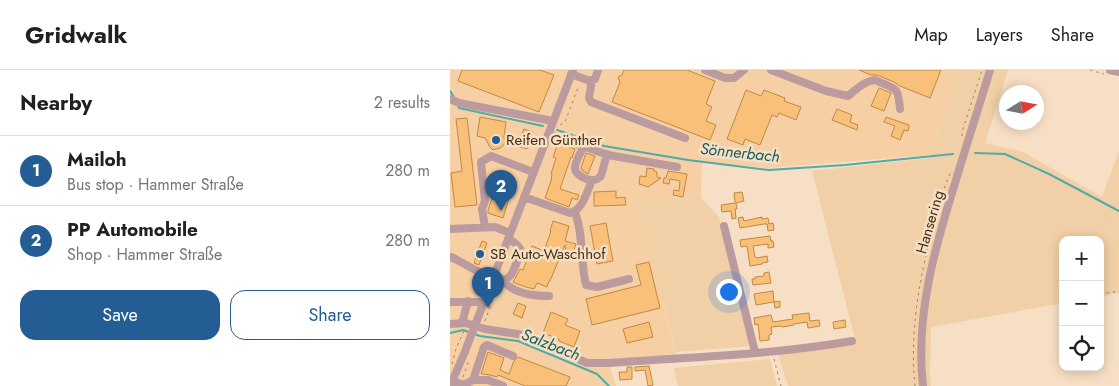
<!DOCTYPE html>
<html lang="en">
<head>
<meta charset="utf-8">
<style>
	:root { --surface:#fff; --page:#f6f6f6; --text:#202124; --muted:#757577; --line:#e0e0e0; --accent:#245c94 }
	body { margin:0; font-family:Jost,sans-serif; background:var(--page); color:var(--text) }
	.controls { position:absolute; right:15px; bottom:15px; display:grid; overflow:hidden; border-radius:10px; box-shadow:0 2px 12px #0003 }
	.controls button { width:45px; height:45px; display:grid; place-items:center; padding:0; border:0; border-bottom:1px solid var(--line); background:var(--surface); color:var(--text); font:25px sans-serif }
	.compass { position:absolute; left:549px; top:15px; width:45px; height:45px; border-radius:50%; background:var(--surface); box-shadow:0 2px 12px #0003; rotate:79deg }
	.you { position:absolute; left:278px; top:221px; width:18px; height:18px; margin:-12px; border:4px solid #fff; border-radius:50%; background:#1a73e8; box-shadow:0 0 0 8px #1a73e833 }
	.badge { display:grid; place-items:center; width:32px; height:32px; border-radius:50%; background:var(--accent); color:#fff; font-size:16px; font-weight:700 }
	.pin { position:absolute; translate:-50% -41px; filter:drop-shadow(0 1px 2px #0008) }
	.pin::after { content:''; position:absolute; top:26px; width:18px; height:15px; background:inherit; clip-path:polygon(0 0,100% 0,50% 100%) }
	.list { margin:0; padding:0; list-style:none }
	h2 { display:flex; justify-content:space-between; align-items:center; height:65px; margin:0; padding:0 20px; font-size:21px }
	h2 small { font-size:16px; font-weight:400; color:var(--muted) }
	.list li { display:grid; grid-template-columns:32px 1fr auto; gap:15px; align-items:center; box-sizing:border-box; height:70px; padding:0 20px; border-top:1px solid var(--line) }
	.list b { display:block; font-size:19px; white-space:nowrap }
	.list p { margin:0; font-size:16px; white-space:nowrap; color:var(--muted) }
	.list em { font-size:16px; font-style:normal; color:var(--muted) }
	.actions { display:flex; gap:10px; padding:15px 20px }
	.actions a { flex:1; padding:11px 0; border:1px solid var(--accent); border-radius:15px; text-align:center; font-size:18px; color:var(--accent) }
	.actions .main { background:var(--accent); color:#fff }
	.icon { flex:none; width:28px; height:28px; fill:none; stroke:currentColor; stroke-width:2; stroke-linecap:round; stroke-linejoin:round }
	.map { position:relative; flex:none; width:669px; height:316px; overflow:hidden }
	header { display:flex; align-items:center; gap:30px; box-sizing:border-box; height:70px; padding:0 25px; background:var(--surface); border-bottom:1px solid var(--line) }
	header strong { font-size:24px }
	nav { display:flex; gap:28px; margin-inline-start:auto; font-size:18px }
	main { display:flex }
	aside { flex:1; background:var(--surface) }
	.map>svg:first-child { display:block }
	.built { fill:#f6d0a4 }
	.green { fill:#f2d0a7 }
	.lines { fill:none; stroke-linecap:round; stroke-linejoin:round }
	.stream { stroke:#51aba7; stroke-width:2 }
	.building { fill:#f9c07a; stroke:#c08943 }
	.path { stroke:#9a8366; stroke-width:1; stroke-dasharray:2.5 4; stroke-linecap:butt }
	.minor { stroke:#bb9b9e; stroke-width:8 }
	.poi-dot { fill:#245c94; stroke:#f6dfc4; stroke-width:2 }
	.labels { text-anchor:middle; stroke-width:5; stroke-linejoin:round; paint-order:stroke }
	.poi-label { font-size:15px; fill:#473012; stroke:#f6dfc4; text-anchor:start }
	.street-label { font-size:15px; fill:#473012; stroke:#f6dfc4 }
	.water-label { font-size:16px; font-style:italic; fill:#125e5b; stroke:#f6dfc4 }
</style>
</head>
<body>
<header>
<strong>Gridwalk</strong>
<nav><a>Map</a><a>Layers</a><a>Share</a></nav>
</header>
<main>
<aside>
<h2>Nearby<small>2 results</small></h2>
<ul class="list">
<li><span class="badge">1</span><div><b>Mailoh</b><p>Bus stop · Hammer Straße</p></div><em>280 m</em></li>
<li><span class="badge">2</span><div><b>PP Automobile</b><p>Shop · Hammer Straße</p></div><em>280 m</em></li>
</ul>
<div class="actions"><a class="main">Save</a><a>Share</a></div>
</aside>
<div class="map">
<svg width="669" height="316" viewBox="0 0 669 316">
	<rect width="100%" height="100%" fill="#f6dfc4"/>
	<path class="built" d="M0,0H511L480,85L317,98L252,93L251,128L183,127L208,208L227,288L159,294L166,316H0Z"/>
	<path class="green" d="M511,0H558L535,73L573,82L652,127L669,81V223L650,227V170H613V233L481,257L480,303L481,316H338L328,284L406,273L362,101L479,88Z
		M182,127L251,128L269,147L302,276L226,282L208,208Z
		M320,289L327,316H228L224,298Z"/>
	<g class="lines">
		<path class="stream" d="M0,21L4,27
			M8,36L9,38L93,56
			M107,60L154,76L238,90L319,100L395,95L503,84
			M525,83L555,84L599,104L669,141
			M0,263L13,260L19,262
			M24,264L30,266L68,271L147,304L159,316"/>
	</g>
	<path class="building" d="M12,0H90L104,5L89,42L8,11Z
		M174,0H237L265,11L256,34L262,37L256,51L266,55L260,70L162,32L170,12L168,7L172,5Z
		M409,0H491L480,28L450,16L444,12L427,5H421Z
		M429,18L441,23L434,41L421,36Z
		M296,20L311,26L314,20L335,28L334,31L351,37L346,50L329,43L327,47L322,45L310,75L295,69L293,75L277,69Z
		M387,39L402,45L400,52L408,55L407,60L382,50Z
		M30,47L56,52L54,67L57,72L50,78L43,80L40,77L35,68L27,66Z
		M436,47L459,55V57L458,61L454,60L450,70L441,66L445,56L434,52Z
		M17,48L27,135L5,137L1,103L12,101L6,49Z
		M74,59L83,62L77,79L67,76Z
		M104,72L125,79L122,88L121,87L110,119L129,125L127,130L122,128L119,137L95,128L101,111L102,104H101L106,88L103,87L107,76L103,75Z
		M136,83L145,86L138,104L133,101L131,98Z
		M197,98L204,99V101L207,102V107L211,108L198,117L189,114L190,106L196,107Z
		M218,101L237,104L233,127L223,125L224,120L229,121L230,111L220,109L219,114L213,113L214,108H216Z
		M40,105L48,109L50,105L67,112L61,126L60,125L53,148L38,143V140L46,117L39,114V110Z
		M166,121V128L175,127L176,135L144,136V122Z
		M292,122L294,131L286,133L287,139H285L286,148L282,149L281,141L272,142L271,135L285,133L284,123Z
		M293,147L294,151L312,147V149L318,148L319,154L323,153L324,160L318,161L317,154H314L290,158L288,148Z
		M103,151L119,156L115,171L126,174L122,185L116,183L115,175L100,211H99L97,217L87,213L84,219L76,217L65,213L63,212L70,199L73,200L82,176L94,181L101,161H100Z
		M156,153L163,191L147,194L140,156Z
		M320,166L321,171H323L324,177L318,178V174L303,176L305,187H306L307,188L317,186L318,192L312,193V194L300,196L297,176L291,177L290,170Z
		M32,171L37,173L29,195L24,193Z
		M199,192L210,238L142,255L136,229L191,215L186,195Z
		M319,202L321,213L303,215L302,209H305V207L314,206V203Z
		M323,221L324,232L330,231V237L325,238L324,232L306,235L304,224Z
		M68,233L76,236L72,248L63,244Z
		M101,242L118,249L115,255L130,261L124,277L109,271V269L93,263Z
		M359,243L360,251L369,250L370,256L358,258L357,252L344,254V255L332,257L331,256L321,257L322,264L319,265V270L310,271L308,254L305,255L304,248L321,245L323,252L343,249L342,245Z
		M395,250L396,257L384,259L383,252Z
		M199,252L203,267L177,273L173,259Z
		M38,282L54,288L50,300L59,304L64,291L68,287L120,307L116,316H75L48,305L47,307L40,305L33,304H31Z
		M199,296L203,315L198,316L195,300L185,301V297Z
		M177,297H182V309L170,310L169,302H177Z"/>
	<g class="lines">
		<path class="path" d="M640,0L654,4
			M110,55L115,52L129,15
			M512,66V62L532,0
			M650,224L669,221
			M35,251L48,215
			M324,289L331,316
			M2,294L6,279L14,261
			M13,307L19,290
			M465,316C459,256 471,198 488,141C492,128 495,112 502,100"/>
		<path class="minor" d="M255,0L275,8H284L294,0
			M321,0L376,21L398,26C406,20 414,11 425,10C446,20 448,15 450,39
			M660,0L669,2
			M121,4L140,11L145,9L148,0
			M142,10L139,28L141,32L235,68
			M0,29L9,33L103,51
			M98,64L158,85L227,97
			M134,76C131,82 125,92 125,98C125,105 138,111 144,110C147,110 148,108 151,106L157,84
			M74,127L120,143C133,140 137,121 142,110
			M125,142C134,166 130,191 136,215L147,217L179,209
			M274,156L305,282
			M35,157L32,139L35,131L31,92L41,86L83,102
			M0,159L45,157L60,163
			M1,187C13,192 41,211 52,210C54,210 58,208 59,207C64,203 68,188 71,182C70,176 63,171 58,169
			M52,210C63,223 84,226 99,226
			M0,232H28L34,233
			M12,253L18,231
			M0,254L16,253L35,259L74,265L137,293H159C240,287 322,285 402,271
			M23,310H38L53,316
			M3,311L14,315L23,310L34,277L37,275L63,286
			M0,316L14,284L123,0
			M473,316C465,245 485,177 506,110C517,73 529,37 540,0"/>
	</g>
	<g class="poi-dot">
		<circle cx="46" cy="70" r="5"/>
		<circle cx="30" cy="184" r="5"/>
	</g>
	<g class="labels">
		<g class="poi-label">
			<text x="56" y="75">Reifen Günther</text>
			<text x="40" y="189">SB Auto-Waschhof</text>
		</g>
		<g class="street-label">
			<text transform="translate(480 152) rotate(-74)" y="5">Hansering</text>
		</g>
		<g class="water-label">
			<text transform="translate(290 82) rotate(6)" y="6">Sönnerbach</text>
			<text transform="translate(101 274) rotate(21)" y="6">Salzbach</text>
		</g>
	</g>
</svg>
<div class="controls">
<button>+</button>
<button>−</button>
<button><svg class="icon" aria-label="locate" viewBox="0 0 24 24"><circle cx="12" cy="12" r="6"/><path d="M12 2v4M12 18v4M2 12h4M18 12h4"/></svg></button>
</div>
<svg class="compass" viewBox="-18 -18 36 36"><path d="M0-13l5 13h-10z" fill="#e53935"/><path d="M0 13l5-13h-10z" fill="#757577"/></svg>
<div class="you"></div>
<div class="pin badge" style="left:38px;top:238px">1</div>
<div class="pin badge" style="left:51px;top:141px">2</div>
</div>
</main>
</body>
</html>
